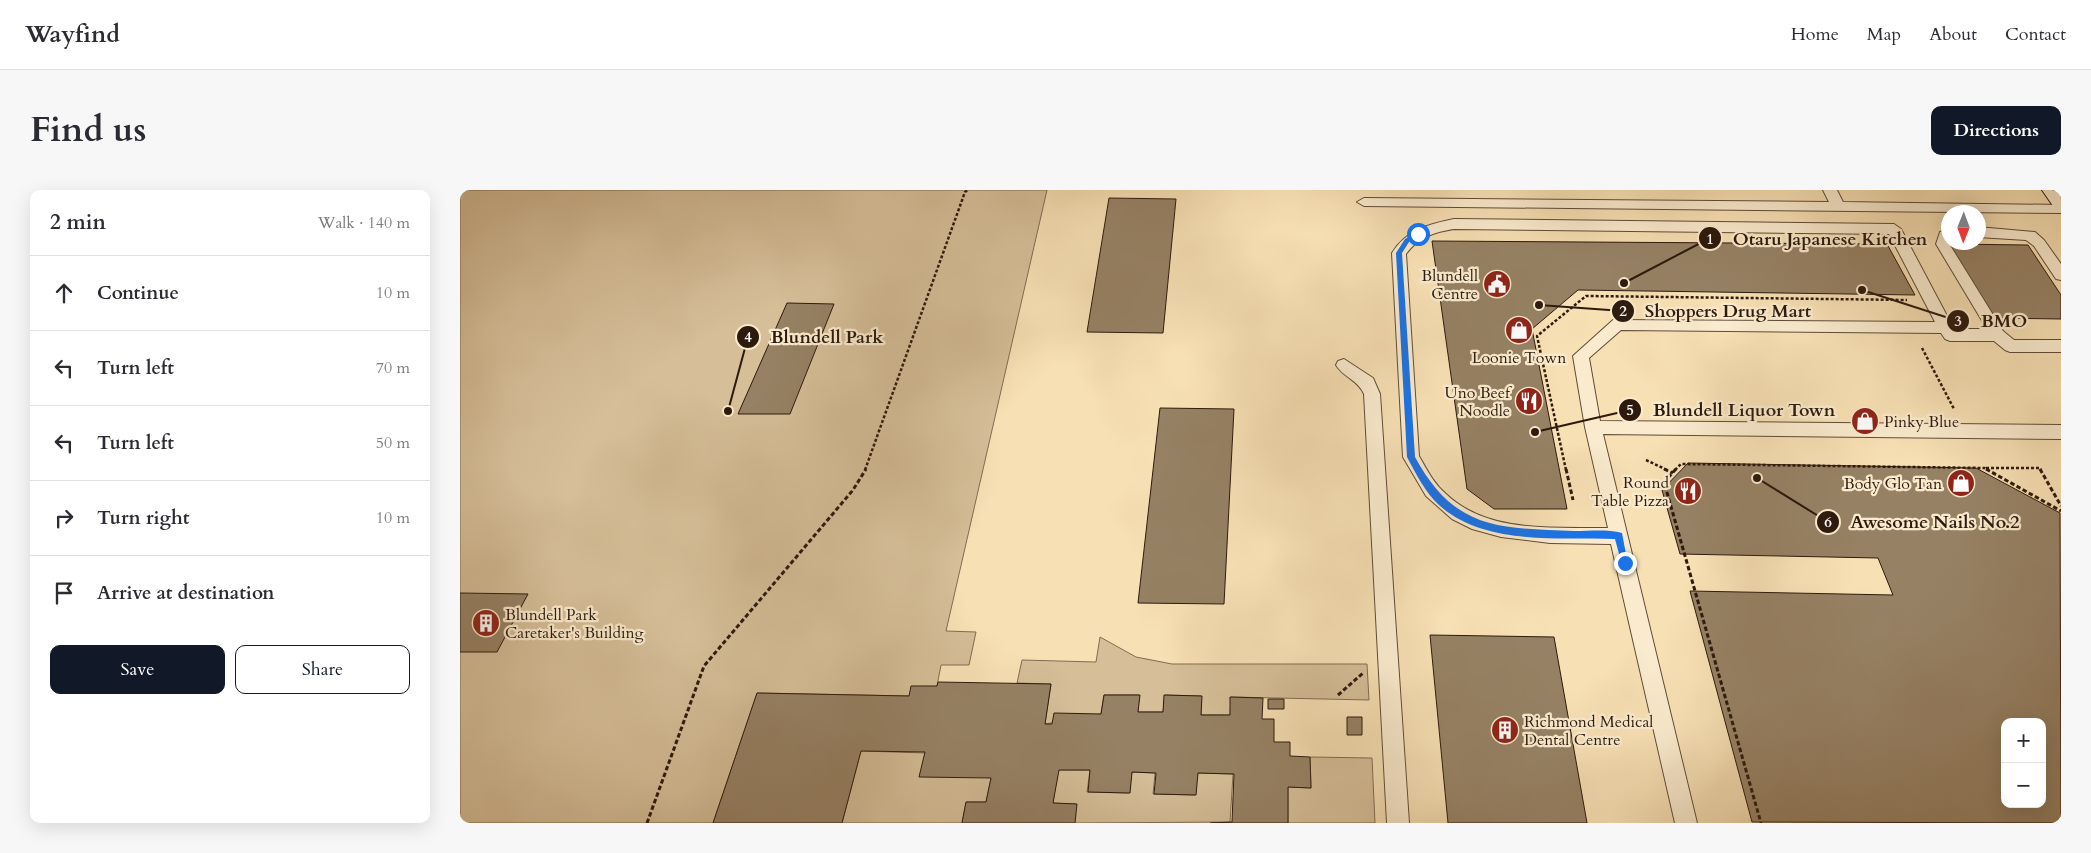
<!DOCTYPE html>
<html lang="en">
<head>
<meta charset="utf-8">
<style>
	:root { --surface:#fff; --page:#f7f7f7; --text:#2b2b33; --muted:#7c7c81; --line:#e1e1e2; --accent:#111827 }
	body { margin:0; font-family:Cardo,serif; background:var(--page); color:var(--text) }
	.controls { position:absolute; right:15px; bottom:15px; display:grid; overflow:hidden; border-radius:10px; box-shadow:0 5px 20px #0002 }
	.controls button { width:45px; height:45px; display:grid; place-items:center; padding:0; border:0; border-bottom:1px solid var(--line); background:var(--surface); color:var(--text); font:25px sans-serif }
	.compass { position:absolute; left:1481px; top:15px; width:45px; height:45px; border-radius:50%; background:var(--surface); box-shadow:0 5px 20px #0002; rotate:181deg }
	.stop { position:absolute; width:15px; height:15px; margin:-11px; border:4px solid #1a73e8; border-radius:50%; background:#fff }
	.stop.end { background:#1a73e8; border-color:#fff; box-shadow:0 1px 5px #0008 }
	.list { margin:0; padding:0; list-style:none }
	h2 { display:flex; justify-content:space-between; align-items:center; height:65px; margin:0; padding:0 20px; font-size:21px }
	h2 small { font-size:16px; font-weight:400; color:var(--muted) }
	.list li { display:grid; grid-template-columns:32px 1fr auto; gap:15px; align-items:center; box-sizing:border-box; height:75px; padding:0 20px; border-top:1px solid var(--line) }
	.list b { display:block; font-size:19px; white-space:nowrap }
	.list em { font-size:16px; font-style:normal; color:var(--muted) }
	.actions { display:flex; gap:10px; padding:15px 20px }
	.actions a { flex:1; padding:11px 0; border:1px solid var(--accent); border-radius:10px; text-align:center; font-size:18px; color:var(--accent) }
	.actions .main { background:var(--accent); color:#fff }
	.icon { flex:none; width:28px; height:28px; fill:none; stroke:currentColor; stroke-width:2; stroke-linecap:round; stroke-linejoin:round }
	.map { position:relative; flex:none; width:1601px; height:633px; overflow:hidden; border-radius:10px }
	header { display:flex; align-items:center; gap:30px; box-sizing:border-box; height:70px; padding:0 25px; background:var(--surface); border-bottom:1px solid var(--line) }
	header strong { font-size:24px }
	nav { display:flex; gap:28px; margin-inline-start:auto; font-size:18px }
	.intro { display:flex; align-items:center; justify-content:space-between; box-sizing:border-box; height:120px; padding:0 30px }
	h1 { margin:0; font-size:35px }
	.button { padding:12px 22px; border-radius:10px; background:var(--accent); color:#fff; font-size:18px; font-weight:700 }
	main { display:flex; gap:30px; padding:0 30px }
	aside { flex:1; background:var(--surface); border-radius:10px; box-shadow:0 5px 20px #0002 }
	.map>svg:first-child { display:block }
	.green { fill:#d5be98; stroke:#816c52 }
	.building { fill:#968164; stroke:#2d1a0d; fill-rule:evenodd }
	.lines { fill:none; stroke-linecap:round; stroke-linejoin:round }
	.service-casing { stroke:#604c37; stroke-width:2 }
	.secondary-casing { stroke:#2d1a0d; stroke-width:2 }
	.path-far1 { stroke:#2d1a0d; stroke-width:2.5; stroke-dasharray:3 2; stroke-linecap:butt }
	.path { stroke:#2d1a0d; stroke-width:3; stroke-dasharray:4.5 2.5; stroke-linecap:butt }
	.service { fill:#faebce; fill-rule:evenodd }
	.secondary { fill:#faebce; fill-rule:evenodd }
	.route { fill:#1a73e8 }
	.labels { text-anchor:middle; stroke-width:4.5; stroke-linejoin:round; paint-order:stroke }
	.poi-label { font-size:16px; fill:#2d1a0d; stroke:#faebce; text-anchor:end }
	.leader { fill:none; stroke:#2d1a0d; stroke-width:2 }
	.callout-dot { fill:#2d1a0d; stroke:#faebce; stroke-width:2 }
	.mark-label { font-size:15px; text-anchor:middle; font-weight:bold; fill:#fff }
	.callout-label { font-size:18px; text-anchor:middle; font-weight:bold; fill:#2d1a0d; stroke:#faebce; stroke-width:4.5; stroke-linejoin:round; paint-order:stroke }
</style>
</head>
<body>
<header>
<strong>Wayfind</strong>
<nav><a>Home</a><a>Map</a><a>About</a><a>Contact</a></nav>
</header>
<div class="intro"><h1>Find us</h1><a class="button">Directions</a></div>
<main>
<aside>
<h2>2 min<small>Walk · 140 m</small></h2>
<ul class="list">
<li><svg class="icon" aria-label="ahead" viewBox="0 0 24 24"><path d="M12 20V5M6 11l6-6 6 6"/></svg><div><b>Continue</b></div><em>10 m</em></li>
<li><svg class="icon" aria-label="left" viewBox="0 0 24 24"><path d="M17 20v-9H6M10 6l-5 5 5 5"/></svg><div><b>Turn left</b></div><em>70 m</em></li>
<li><svg class="icon" aria-label="left" viewBox="0 0 24 24"><path d="M17 20v-9H6M10 6l-5 5 5 5"/></svg><div><b>Turn left</b></div><em>50 m</em></li>
<li><svg class="icon" aria-label="right" viewBox="0 0 24 24"><path d="M7 20v-9h11M14 6l5 5-5 5"/></svg><div><b>Turn right</b></div><em>10 m</em></li>
<li><svg class="icon" aria-label="arrive" viewBox="0 0 24 24"><path d="M6 21V4h12l-3 4 3 4H6"/></svg><div><b>Arrive at destination</b></div></li>
</ul>
<div class="actions"><a class="main">Save</a><a>Share</a></div>
</aside>
<div class="map">
<svg width="1601" height="633" viewBox="0 0 1601 633">
	<rect width="100%" height="100%" fill="#f7e0b4"/>
	<filter id="stains"><feTurbulence type="fractalNoise" baseFrequency=".004" numOctaves="4"/><feColorMatrix values="0 0 0 0 .2 0 0 0 0 .09 0 0 0 0 .02 0 0 0 .5 -.17"/></filter>
	<radialGradient id="worn" r=".72"><stop offset=".6" stop-color="#630" stop-opacity="0"/><stop offset="1" stop-color="#630" stop-opacity=".3"/></radialGradient>
	<path class="green" d="M0,0H587L486,441L516,442L509,475H481L477,496L449,506L297,503L253,633H0Z
		M640,447L676,467L712,474H907L909,510L771,507L770,525H741V506L705,505L703,522H678L679,505H644L641,524L585,534L591,494L557,493L562,470L636,472Z
		M401,561L465,563L531,588L526,612H506L502,633H382Z
		M850,567L912,568L915,633H828V597L851,598Z
		M598,580H630L627,602L669,603L672,582L695,583L693,604L735,605L737,583L773,584L770,632L614,633L616,614L593,613Z"/>
	<path class="building" d="M649,8L716,9L703,143L627,142Z
		M972,51L1427,54L1455,105L1118,100L1072,139L1107,319H1034L1007,299Z
		M1489,54L1568,55L1601,105V129L1532,128Z
		M327,113L374,114L330,224H278Z
		M700,218L774,219L764,414L678,413Z
		M1228,273L1516,278L1600,323L1601,633L1292,632L1230,401L1433,405L1418,368L1220,364L1202,300ZM1545,532H1582V614H1545Z
		M0,403L68,404L37,462H0Z
		M970,445L1094,447L1127,633H988Z
		M478,492L591,494L585,534H592L594,523L641,524L644,505H680L678,522H703L704,505L742,506L741,525H770V507L803,508L802,529H814V552H830V566L850,567L851,598L828,597V633H750L772,632L774,584L738,583L736,605L694,604L696,583L672,582L670,603L628,602L630,580H599L593,613L617,614L615,633H502L506,612H526L531,588L459,587L465,562L401,561L382,633H253L297,503L449,506L451,496H477Z
		M808,509H824V519H808Z
		M887,527H902V545H887Z"/>
	<g class="lines">
		<g class="service-casing">
			<path id="service" d="M1363,0H1377L1383,12L1601,15V23L904,16L897,12L904,8L1369,12Z
				M994,29L1434,34L1441,39L1494,139H1527L1476,54L1480,42L1488,39V52L1543,141L1554,150H1601V162H1550L1545,160L1534,151H1490L1485,149L1481,143L1161,140L1129,168L1140,231L1601,235V249L1143,244L1237,633H1215L1151,354L1090,353L1041,347L1012,339L992,329L966,306L943,267L932,63C946,40 969,34 994,29ZM994,39L1429,44L1475,132L1153,130L1113,166L1125,237L1148,338C1094,337 1028,344 986,304C974,294 967,280 959,266L946,64C958,47 975,42 994,39Z
				M1518,37L1575,42L1584,50L1601,74V90L1596,89L1574,56L1566,50L1518,47Z
				M884,169L913,188L920,204L949,633H927L904,204C898,190 883,187 876,175L878,171Z"/>
		</g>
		<g class="secondary-casing">
			<path id="secondary" d="M1582,0H1601V18L1593,16Z"/>
		</g>
		<path class="path-far1" d="M1462,158L1494,219
			M1186,270L1207,280
			M1526,278H1580L1581,280
			M405,280L505,2L508,0
			M1106,280L1077,146L1126,106L1447,110
			M1215,280L1221,274L1525,278L1529,280"/>
		<path class="path" d="M1106,279L1113,310
			M1204,279L1213,283
			M1216,279L1204,292L1301,633
			M1526,279L1601,321
			M1580,279L1601,316
			M878,505L903,483
			M187,633L244,476L393,300L406,279"/>
		<use href="#service" class="service"/>
		<use href="#secondary" class="secondary"/>
	</g>
	<path class="route" d="M956,42L961,44L949,52L942,63L955,267C995,341 1040,338 1115,341C1130,341 1148,339 1162,343L1168,375H1162L1155,349C1099,347 1024,356 979,315C965,302 956,284 947,267L936,63L945,49Z"/>
	<defs>
		<g id="civic-disc" transform="scale(1.4375)"><circle r="9.5" fill="#8f2418" stroke="#faebce"/><path d="M-.6-6.5H3V-4.5H.6V-3L4-1V1h2V6H-6V1h2V-1L-.6-3ZM-1.2 2.5V6h2.4V2.5Z" fill="#fff"/></g>
		<g id="shop-disc" transform="scale(1.4375)"><circle r="9.5" fill="#8f2418" stroke="#faebce"/><path d="M-5-2.5h2.3a2.7 3.5 0 0 1 5.4 0H5L5.5 6h-11ZM-1.5-2.5h3a1.5 2.3 0 0 0-3 0Z" fill="#fff"/></g>
		<g id="restaurant-disc" transform="scale(1.4375)"><circle r="9.5" fill="#8f2418" stroke="#faebce"/><path d="M-5-6h1v4h1v-4h1v4h1v-4h1v5L-1.5 .5V6h-2V.5L-5-1ZM5-6V6H3V1.5H1.5Q1.5-4 5-6Z" fill="#fff"/></g>
		<g id="building-disc" transform="scale(1.4375)"><circle r="9.5" fill="#8f2418" stroke="#faebce"/><path d="M-4-6H4V6H1V3H-1V6H-4ZM-2.5-4.3h1.7v1.8h-1.7ZM.8-4.3h1.7v1.8H.8ZM-2.5-1h1.7V.8h-1.7ZM.8-1h1.7V.8H.8Z" fill="#fff"/></g>
	</defs>
	<g fill-rule="evenodd">
		<use href="#civic-disc" x="1037" y="94"/>
		<use href="#shop-disc" x="1059" y="140"/>
		<use href="#restaurant-disc" x="1069" y="211"/>
		<use href="#shop-disc" x="1405" y="231"/>
		<use href="#shop-disc" x="1501" y="293"/>
		<use href="#restaurant-disc" x="1228" y="301"/>
		<use href="#building-disc" x="26" y="433"/>
		<use href="#building-disc" x="1045" y="540"/>
	</g>
	<g class="labels">
		<g class="poi-label">
			<text x="1018" y="91">Blundell<tspan x="1018" dy="18">Centre</tspan></text>
			<text x="1059" y="173" text-anchor="middle">Loonie Town</text>
			<text x="1050" y="208">Uno Beef<tspan x="1050" dy="18">Noodle</tspan></text>
			<text x="1424" y="237" text-anchor="start">Pinky Blue</text>
			<text x="1209" y="298">Round<tspan x="1209" dy="18">Table Pizza</tspan></text>
			<text x="1482" y="299">Body Glo Tan</text>
			<text x="45" y="430" text-anchor="start">Blundell Park<tspan x="45" dy="18">Caretaker's Building</tspan></text>
			<text x="1064" y="537" text-anchor="start">Richmond Medical<tspan x="1064" dy="18">Dental Centre</tspan></text>
		</g>
	</g>
	<path class="leader" d="M1164 93L1250 48M1079 115L1163 121M1402 100L1498 131M268 221L288 147M1075 242L1170 220M1297 288L1368 332"/>
	<g class="callout-dot">
		<circle cx="1164" cy="93" r="5"/>
		<circle cx="1079" cy="115" r="5"/>
		<circle cx="1402" cy="100" r="5"/>
		<circle cx="268" cy="221" r="5"/>
		<circle cx="1075" cy="242" r="5"/>
		<circle cx="1297" cy="288" r="5"/>
		<circle cx="1250" cy="48" r="12"/>
		<circle cx="1163" cy="121" r="12"/>
		<circle cx="1498" cy="131" r="12"/>
		<circle cx="288" cy="147" r="12"/>
		<circle cx="1170" cy="220" r="12"/>
		<circle cx="1368" cy="332" r="12"/>
	</g>
	<g class="mark-label">
		<text x="1250" y="54">1</text>
		<text x="1163" y="126">2</text>
		<text x="1498" y="136">3</text>
		<text x="288" y="152">4</text>
		<text x="1170" y="225">5</text>
		<text x="1368" y="337">6</text>
	</g>
	<g class="callout-label">
		<text x="1370" y="55">Otaru Japanese Kitchen</text>
		<text x="1268" y="127">Shoppers Drug Mart</text>
		<text x="1544" y="137">BMO</text>
		<text x="367" y="153">Blundell Park</text>
		<text x="1284" y="226">Blundell Liquor Town</text>
		<text x="1475" y="338">Awesome Nails No.2</text>
	</g>
	<rect width="100%" height="100%" filter="url(#stains)"/>
	<rect width="100%" height="100%" fill="url(#worn)"/>
</svg>
<div class="controls">
<button>+</button>
<button>−</button>
</div>
<svg class="compass" viewBox="-18 -18 36 36"><path d="M0-13l5 13h-10z" fill="#e53935"/><path d="M0 13l5-13h-10z" fill="#7c7c81"/></svg>
<div class="stop" style="left:958px;top:44px"></div>
<div class="stop end" style="left:1165px;top:373px"></div>
</div>
</main>
</body>
</html>
